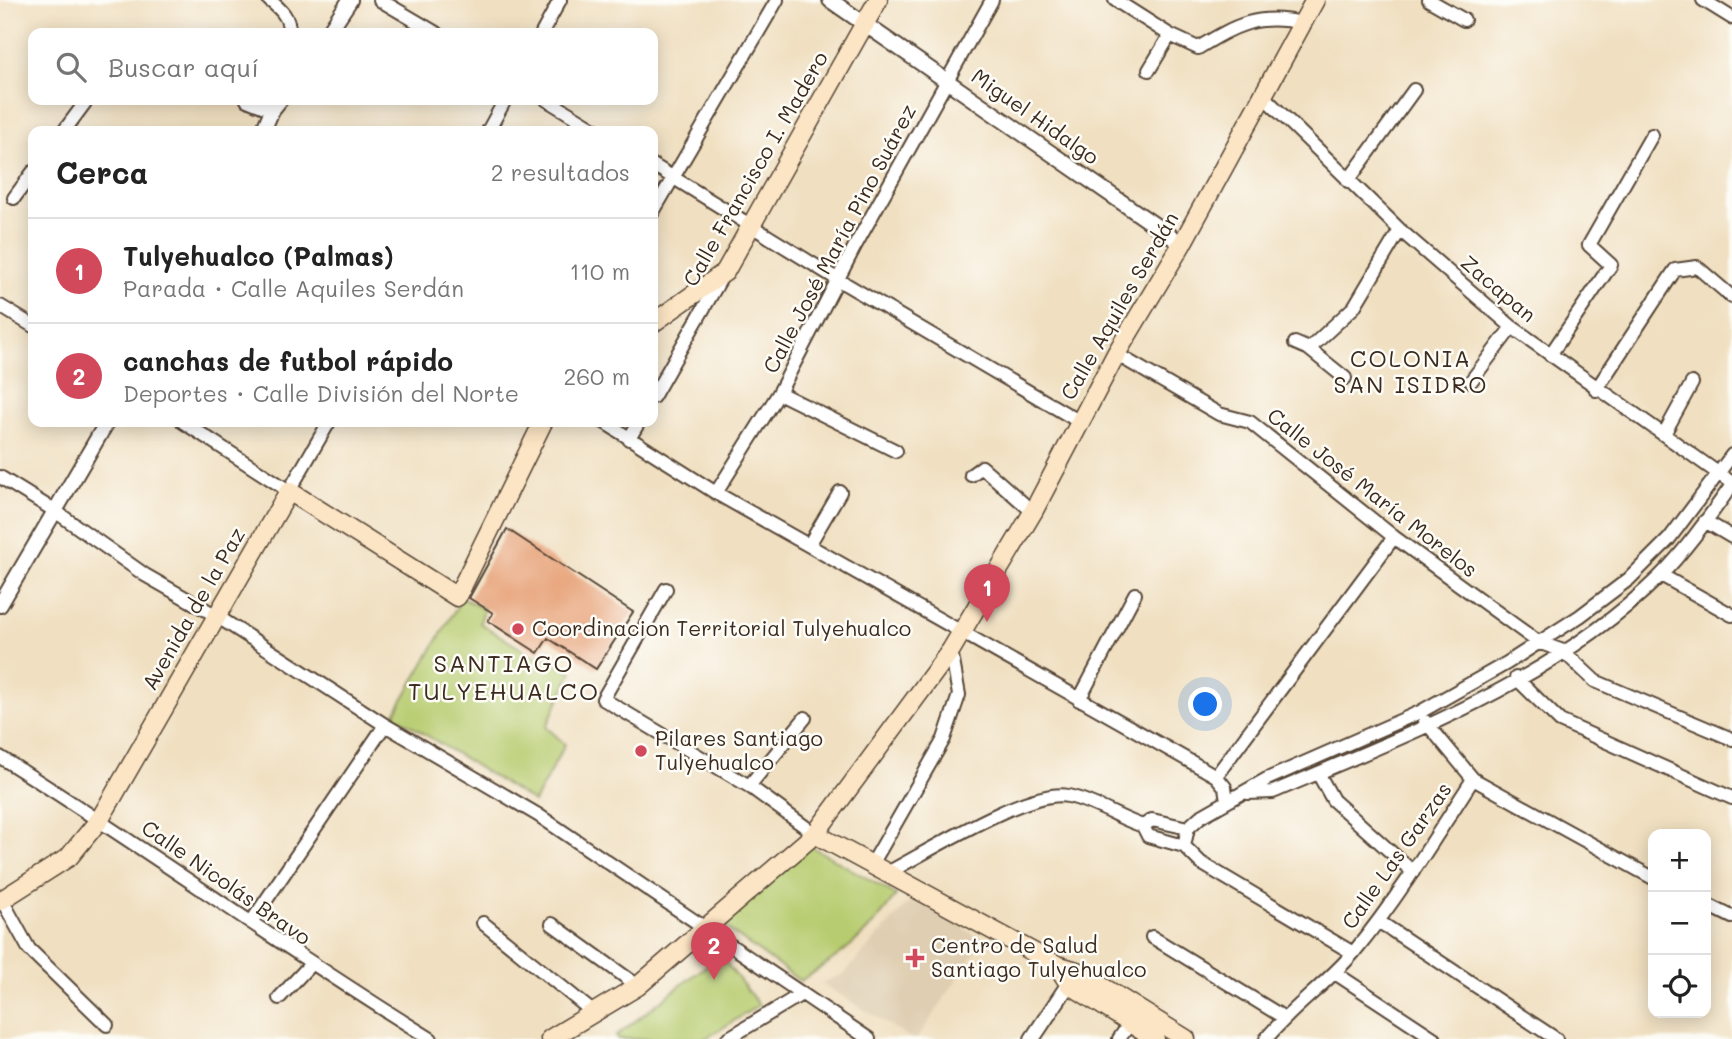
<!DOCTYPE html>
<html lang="es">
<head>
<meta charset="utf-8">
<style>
	:root { --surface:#fff; --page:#f2f2f2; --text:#222; --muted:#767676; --line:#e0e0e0; --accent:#d1495b }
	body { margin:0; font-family:Mali,sans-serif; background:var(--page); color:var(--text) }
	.controls { position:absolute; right:21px; bottom:21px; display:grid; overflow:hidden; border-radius:14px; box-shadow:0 4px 18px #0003 }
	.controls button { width:63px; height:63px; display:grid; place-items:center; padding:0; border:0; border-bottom:2px solid var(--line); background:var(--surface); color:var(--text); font:35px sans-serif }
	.you { position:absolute; left:1206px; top:705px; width:24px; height:24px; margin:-18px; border:5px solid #fff; border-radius:50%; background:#1a73e8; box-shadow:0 0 0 10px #1a73e833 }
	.badge { display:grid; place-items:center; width:46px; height:46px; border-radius:50%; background:var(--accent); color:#fff; font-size:23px; font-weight:700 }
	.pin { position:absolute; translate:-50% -58px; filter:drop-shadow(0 2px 4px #0008) }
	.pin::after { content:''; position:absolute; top:37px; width:24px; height:21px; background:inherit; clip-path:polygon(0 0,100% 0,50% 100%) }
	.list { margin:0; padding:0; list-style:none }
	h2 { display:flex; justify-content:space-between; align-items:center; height:91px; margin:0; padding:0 28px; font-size:30px }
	h2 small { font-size:23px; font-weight:400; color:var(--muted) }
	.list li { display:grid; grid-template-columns:46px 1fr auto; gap:21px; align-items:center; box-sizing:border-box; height:105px; padding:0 28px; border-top:2px solid var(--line) }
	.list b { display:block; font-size:26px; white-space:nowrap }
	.list p { margin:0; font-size:23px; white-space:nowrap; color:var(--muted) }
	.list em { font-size:23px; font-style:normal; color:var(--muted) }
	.icon { flex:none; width:38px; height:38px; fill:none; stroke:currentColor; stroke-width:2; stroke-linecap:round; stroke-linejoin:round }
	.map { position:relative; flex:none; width:1732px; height:1039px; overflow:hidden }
	.search { position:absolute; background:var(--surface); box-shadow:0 4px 18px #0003; left:28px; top:28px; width:630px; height:77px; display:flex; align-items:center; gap:18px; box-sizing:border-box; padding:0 24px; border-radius:14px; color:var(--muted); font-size:26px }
	.panel { position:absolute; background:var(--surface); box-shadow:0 4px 18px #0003; left:28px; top:126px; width:630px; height:301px; border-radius:14px }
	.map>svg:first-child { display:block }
	.built { fill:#dfceb1 }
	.green { fill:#b7cc70; stroke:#797b47; stroke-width:2 }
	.building { fill:#e69d71 }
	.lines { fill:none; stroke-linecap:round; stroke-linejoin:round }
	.minor-casing { stroke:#564536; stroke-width:16 }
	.tertiary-casing { stroke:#564536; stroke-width:18 }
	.secondary-casing { stroke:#564536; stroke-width:21 }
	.minor { stroke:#fff; stroke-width:12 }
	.tertiary { stroke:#fff; stroke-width:14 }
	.secondary { stroke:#fce5c4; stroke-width:18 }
	.poi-dot { fill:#d1495b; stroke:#fdfcf7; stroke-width:2.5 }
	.labels { text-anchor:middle; stroke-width:5; stroke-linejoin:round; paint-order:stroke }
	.street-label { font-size:21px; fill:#3b2a1e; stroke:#fdfcf7 }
	.poi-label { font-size:21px; fill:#3b2a1e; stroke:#fdfcf7; text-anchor:start }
	.neighbourhood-label { font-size:23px; letter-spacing:2px; fill:#3b2a1e; stroke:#fdfcf7 }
	.quarter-label { font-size:24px; letter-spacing:2px; fill:#3b2a1e; stroke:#fdfcf7 }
</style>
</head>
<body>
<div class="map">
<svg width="1732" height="1039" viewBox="0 0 1732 1039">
	<rect width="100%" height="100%" fill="#fdfcf7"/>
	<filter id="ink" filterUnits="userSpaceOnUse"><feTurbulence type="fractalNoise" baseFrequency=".0143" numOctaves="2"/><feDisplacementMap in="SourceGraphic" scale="14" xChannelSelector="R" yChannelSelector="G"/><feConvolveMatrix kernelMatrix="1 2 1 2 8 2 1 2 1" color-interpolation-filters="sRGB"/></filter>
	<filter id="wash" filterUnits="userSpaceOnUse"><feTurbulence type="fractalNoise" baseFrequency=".00686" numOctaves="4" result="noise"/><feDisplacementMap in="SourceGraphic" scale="28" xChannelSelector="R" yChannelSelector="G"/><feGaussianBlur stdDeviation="1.57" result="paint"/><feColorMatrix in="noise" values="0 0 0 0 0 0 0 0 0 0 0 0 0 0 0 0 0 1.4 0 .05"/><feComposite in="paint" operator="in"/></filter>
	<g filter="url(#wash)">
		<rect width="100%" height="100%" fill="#f0dfc0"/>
		<path class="built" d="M918,892L982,942L917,1039H912L821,983L844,974Z"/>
		<path class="green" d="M462,598L484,609L480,623L534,657L541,655L572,672L546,727L565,744L534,802L394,715Z
			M809,845L896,895C871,933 839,957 800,981L716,921Z
			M720,955L759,1005L705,1039H618L616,1036Z"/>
		<g id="blocks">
			<path class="building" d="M507,529L633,612L596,669L548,638L538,653L488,621L493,613L469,598Z"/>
		</g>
	</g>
	<g filter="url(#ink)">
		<use href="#blocks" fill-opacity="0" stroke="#564536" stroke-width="2"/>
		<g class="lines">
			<g class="minor-casing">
				<path id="minor" d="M269,0C281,9 290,18 289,33
					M380,0L436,33
					M1115,0L1170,35L1198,48C1236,25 1257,13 1302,23
					M1429,0L1464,20
					M1703,0L1732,18
					M542,33L560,0
					M1149,70L1170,35
					M1263,96L1400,230L1512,327L1732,483
					M247,100L272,110L273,103
					M547,100L598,131
					M64,131L87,100
					M488,131L505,100
					M653,165L837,279L1080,422
					M1348,181L1414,90
					M14,198L33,172
					M653,212L777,0
					M0,306L33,326
					M1295,343L1309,349L1345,378
					M1309,349L1354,307L1400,230
					M1116,354L1219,414L1250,422L1394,537L1538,642L1563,651L1595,681L1732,739
					M1550,355L1611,265L1589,245L1652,135
					M1471,381L1512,327
					M1596,390L1675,270L1697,267L1732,297
					M779,393L896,451
					M653,397L721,278
					M183,422L289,491L329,422
					M604,422L716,493L1216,776L1225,787L1227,801
					M1664,434L1692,383
					M629,439L639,422
					M971,475L982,467L1033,512
					M0,477L55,511L145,575L215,615L385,725L538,815L869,1039
					M716,493L779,393L855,246L992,0
					M1705,521L1732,537
					M809,545L840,492
					M1661,575L1732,615
					M666,589L603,699L749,786L815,834
					M1516,678L1560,721L1732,798
					M1079,700L1135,594
					M1425,721L1473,779L1653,878
					M0,757C146,848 284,949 431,1039
					M1318,773L1333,800L1413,872
					M1216,776L1394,537
					M749,786L805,718
					M1248,793L1273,792C1407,735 1553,681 1659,577C1686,550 1709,517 1732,485
					M1143,826L1152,820L1188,828
					M1184,846L1188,828L1200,817L1267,779L1420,712L1507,663L1580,616L1629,579L1669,539L1732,455
					M1184,846L1201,863L1353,953
					M871,866L944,739L959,695L951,650
					M887,873C926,853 1028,788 1068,796C1094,801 1118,818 1143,826L1148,836L1184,846
					M2,900L29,949L107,1025
					M1706,904L1732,917
					M252,921L385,725
					M1378,921L1556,1039
					M483,923L594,1013
					M552,924L638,986
					M1152,937L1283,1017
					M1335,973L1435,1039
					M279,998L310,965
					M727,1039L800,995
					M1119,1039L1130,1023
					M1266,1039C1292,1007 1327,984 1354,952C1398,898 1435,838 1473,779"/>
			</g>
			<g class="tertiary-casing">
				<path id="tertiary" d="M830,0L1182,244
					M328,33L350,0
					M263,131L272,110L280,100
					M0,605L107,422
					M1032,1039L1074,976"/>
			</g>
			<g class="secondary-casing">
				<path id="secondary" d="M653,323L725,272L878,0
					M815,834L1057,965L1077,971L1186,1039
					M0,901L69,857L100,819L289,491L457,597L543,422
					M1057,965L1069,984L1155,1039
					M550,1039L638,986L815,834L951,650L1033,512L1116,354L1182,244L1315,0"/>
			</g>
			<use href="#minor" class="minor"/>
			<use href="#tertiary" class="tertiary"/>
			<use href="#secondary" class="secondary"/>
		</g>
	</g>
	<g class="poi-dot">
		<circle cx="518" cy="629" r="7"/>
		<circle cx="641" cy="751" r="7"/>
		<path d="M911.5 947.5h7v7h7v7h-7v7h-7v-7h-7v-7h7z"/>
	</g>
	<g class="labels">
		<g class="street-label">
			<text transform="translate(1035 117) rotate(35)" y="7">Miguel Hidalgo</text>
			<text transform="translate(756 169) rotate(-60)" y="7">Calle Francisco I. Madero</text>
			<text transform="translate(840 239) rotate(-62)" y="7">Calle José María Pino Suárez</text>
			<text transform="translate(1498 289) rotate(40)" y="7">Zacapan</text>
			<text transform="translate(1120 306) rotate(-60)" y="7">Calle Aquiles Serdán</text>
			<text transform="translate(1372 493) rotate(38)" y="7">Calle José María Morelos</text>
			<text transform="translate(194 609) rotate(-60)" y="7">Avenida de la Paz</text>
			<text transform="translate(1397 856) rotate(-55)" y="7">Calle Las Garzas</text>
			<text transform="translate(226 883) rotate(35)" y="7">Calle Nicolás Bravo</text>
		</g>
		<g class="poi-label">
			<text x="532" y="636">Coordinacion Territorial Tulyehualco</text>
			<text x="655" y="746">Pilares Santiago<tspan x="655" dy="24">Tulyehualco</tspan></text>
			<text x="931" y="953">Centro de Salud<tspan x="931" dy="24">Santiago Tulyehualco</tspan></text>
		</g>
		<g class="neighbourhood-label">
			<text x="1411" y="367">COLONIA<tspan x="1411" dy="26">SAN ISIDRO</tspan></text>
		</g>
		<g class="quarter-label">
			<text x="504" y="672">SANTIAGO<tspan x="504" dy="28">TULYEHUALCO</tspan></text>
		</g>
	</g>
</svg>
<div class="controls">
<button>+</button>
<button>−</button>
<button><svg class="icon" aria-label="locate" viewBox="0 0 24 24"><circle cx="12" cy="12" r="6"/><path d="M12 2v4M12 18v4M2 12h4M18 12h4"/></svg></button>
</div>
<div class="you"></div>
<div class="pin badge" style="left:987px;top:622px">1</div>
<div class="pin badge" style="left:714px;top:980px">2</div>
<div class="search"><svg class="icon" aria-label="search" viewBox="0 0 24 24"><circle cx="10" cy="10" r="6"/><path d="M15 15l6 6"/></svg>Buscar aquí</div>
<section class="panel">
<h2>Cerca<small>2 resultados</small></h2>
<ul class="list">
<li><span class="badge">1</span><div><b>Tulyehualco (Palmas)</b><p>Parada · Calle Aquiles Serdán</p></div><em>110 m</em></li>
<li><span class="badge">2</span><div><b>canchas de futbol rápido</b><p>Deportes · Calle División del Norte</p></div><em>260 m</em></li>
</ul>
</section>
</div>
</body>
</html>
